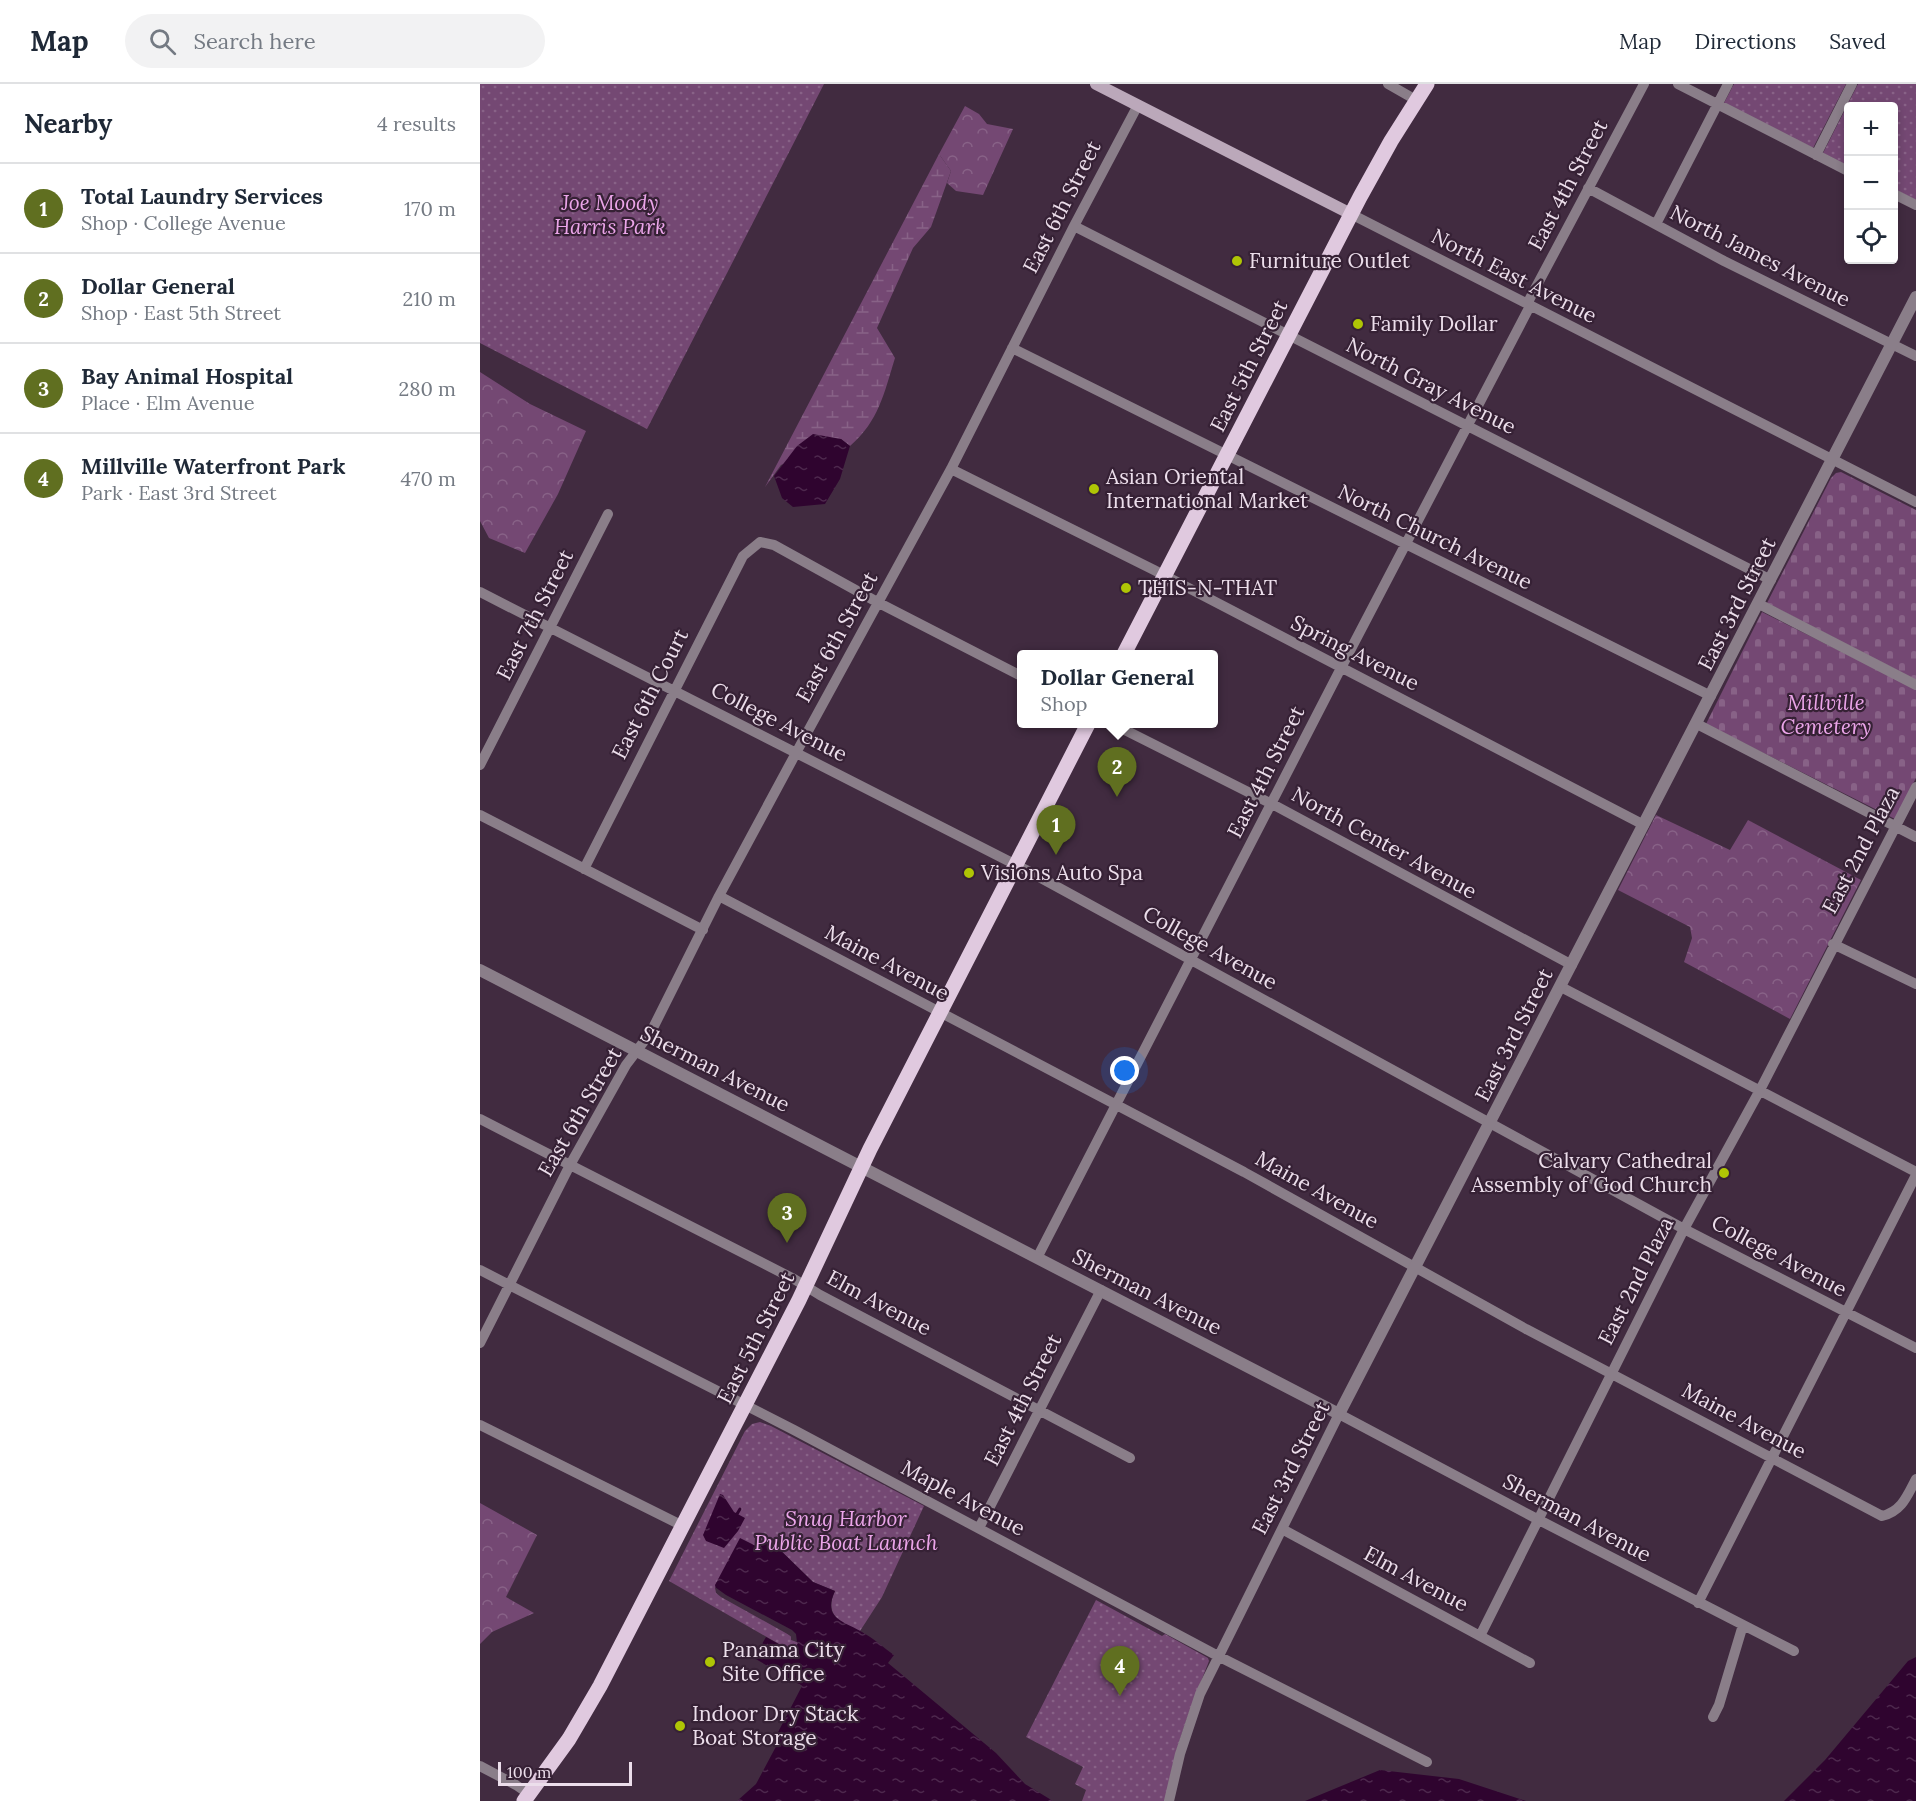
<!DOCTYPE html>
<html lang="en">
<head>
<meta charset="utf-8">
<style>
	:root { --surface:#fff; --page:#f2f2f3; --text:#1f2937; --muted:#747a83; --line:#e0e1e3; --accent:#606f20 }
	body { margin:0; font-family:Lora,serif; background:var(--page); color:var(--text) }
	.controls { position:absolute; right:18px; top:18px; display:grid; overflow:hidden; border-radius:6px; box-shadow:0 3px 9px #0003 }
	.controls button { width:54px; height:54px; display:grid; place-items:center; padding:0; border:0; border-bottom:2px solid var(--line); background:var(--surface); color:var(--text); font:30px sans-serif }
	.scale { position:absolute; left:18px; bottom:15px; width:134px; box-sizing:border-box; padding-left:6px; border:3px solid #ecdeeb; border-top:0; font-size:16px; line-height:21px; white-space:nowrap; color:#ecdeeb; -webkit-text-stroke:4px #362135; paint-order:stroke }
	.you { position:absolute; left:645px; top:987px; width:21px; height:21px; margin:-15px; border:4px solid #fff; border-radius:50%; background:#1a73e8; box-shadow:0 0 0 9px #1a73e833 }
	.badge { display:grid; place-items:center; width:39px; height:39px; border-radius:50%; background:var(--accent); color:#fff; font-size:20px; font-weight:700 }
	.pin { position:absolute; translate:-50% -50px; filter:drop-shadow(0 2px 3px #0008) }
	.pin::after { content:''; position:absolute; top:32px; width:21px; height:18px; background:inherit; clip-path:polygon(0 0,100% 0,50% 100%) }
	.popup { position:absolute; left:537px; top:566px; width:201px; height:78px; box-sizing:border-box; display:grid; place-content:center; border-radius:6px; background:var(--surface); filter:drop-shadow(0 2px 4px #0005); font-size:20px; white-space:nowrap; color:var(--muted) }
	.popup b { font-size:22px; color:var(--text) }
	.popup::after { content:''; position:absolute; left:50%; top:100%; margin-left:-12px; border:12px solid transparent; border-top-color:var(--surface) }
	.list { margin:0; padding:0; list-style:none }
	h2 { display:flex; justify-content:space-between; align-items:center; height:78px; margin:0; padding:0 24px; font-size:26px }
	h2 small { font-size:20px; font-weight:400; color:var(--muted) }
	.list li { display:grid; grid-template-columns:39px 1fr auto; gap:18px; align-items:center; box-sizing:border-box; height:90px; padding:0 24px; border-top:2px solid var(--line) }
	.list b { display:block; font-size:22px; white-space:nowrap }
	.list p { margin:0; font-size:20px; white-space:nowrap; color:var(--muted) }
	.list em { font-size:20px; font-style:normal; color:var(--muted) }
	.icon { flex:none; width:33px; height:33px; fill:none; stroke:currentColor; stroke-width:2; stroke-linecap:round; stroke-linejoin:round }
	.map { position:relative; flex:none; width:1436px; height:1717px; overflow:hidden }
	header { display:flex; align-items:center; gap:36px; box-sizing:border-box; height:84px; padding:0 30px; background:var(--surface); border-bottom:2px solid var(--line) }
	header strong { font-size:28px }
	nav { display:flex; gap:33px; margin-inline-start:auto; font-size:21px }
	.search { width:420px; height:54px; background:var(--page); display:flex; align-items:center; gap:15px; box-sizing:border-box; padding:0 21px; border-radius:33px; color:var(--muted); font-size:22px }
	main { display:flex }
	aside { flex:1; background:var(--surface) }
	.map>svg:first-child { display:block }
	.forest { fill:url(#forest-crowns) }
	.wetland { fill:url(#wetland-marsh) }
	.cemetery { fill:url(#cemetery-stones) }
	.park { fill:url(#park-dots) }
	.water { fill:url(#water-ripples) }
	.pier { fill:#412b40 }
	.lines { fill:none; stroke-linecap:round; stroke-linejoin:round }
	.stream { stroke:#2f042f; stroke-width:3 }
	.minor { stroke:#8a7e89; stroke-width:10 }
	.tertiary { stroke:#8a7e89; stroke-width:12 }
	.secondary { stroke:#bba8ba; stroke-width:12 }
	.primary { stroke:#e0c9df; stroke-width:15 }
	.poi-dot { fill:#afc505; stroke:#362135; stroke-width:2 }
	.labels { text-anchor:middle; stroke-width:4.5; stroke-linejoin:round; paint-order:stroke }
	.street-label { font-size:21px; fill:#ecdeeb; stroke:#362135 }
	.park-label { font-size:21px; font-style:italic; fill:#eba5e9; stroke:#362135 }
	.poi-label { font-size:21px; fill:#ecdeeb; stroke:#362135; text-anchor:start }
</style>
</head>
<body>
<header>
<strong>Map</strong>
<div class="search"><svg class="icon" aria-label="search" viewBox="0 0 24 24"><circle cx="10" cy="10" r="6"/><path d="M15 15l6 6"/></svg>Search here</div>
<nav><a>Map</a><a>Directions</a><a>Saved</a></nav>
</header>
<main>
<aside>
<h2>Nearby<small>4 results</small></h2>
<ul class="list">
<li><span class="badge">1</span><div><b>Total Laundry Services</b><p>Shop · College Avenue</p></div><em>170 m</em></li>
<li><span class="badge">2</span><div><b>Dollar General</b><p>Shop · East 5th Street</p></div><em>210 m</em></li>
<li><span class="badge">3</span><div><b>Bay Animal Hospital</b><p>Place · Elm Avenue</p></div><em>280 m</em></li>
<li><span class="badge">4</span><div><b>Millville Waterfront Park</b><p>Park · East 3rd Street</p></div><em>470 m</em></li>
</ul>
</aside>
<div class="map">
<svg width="1436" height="1717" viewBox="0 0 1436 1717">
	<defs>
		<pattern id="forest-crowns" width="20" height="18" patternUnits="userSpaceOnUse" patternTransform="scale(1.5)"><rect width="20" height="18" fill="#744873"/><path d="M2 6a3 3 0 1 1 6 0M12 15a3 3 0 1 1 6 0" fill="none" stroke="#886287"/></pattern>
		<pattern id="wetland-marsh" width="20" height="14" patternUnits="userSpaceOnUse" patternTransform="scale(1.5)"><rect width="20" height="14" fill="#744873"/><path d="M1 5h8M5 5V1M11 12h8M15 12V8" fill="none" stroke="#886287"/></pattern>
		<pattern id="cemetery-stones" width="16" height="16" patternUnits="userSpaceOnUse" patternTransform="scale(1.5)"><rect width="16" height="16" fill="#744873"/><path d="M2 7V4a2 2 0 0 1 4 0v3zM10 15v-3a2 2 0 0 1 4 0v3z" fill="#886287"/></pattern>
		<pattern id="park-dots" width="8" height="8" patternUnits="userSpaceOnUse" patternTransform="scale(1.5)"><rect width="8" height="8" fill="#744873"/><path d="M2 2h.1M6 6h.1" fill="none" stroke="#886287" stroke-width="1.8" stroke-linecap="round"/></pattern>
		<pattern id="water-ripples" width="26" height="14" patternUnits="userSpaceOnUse" patternTransform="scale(1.5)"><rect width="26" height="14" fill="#2f042f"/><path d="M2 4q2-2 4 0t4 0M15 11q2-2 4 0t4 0" fill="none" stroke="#4d284d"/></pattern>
	</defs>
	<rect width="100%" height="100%" fill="#412b40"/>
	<path class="forest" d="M485,22L499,30L507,40L533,45L503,111L476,107L467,99L471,87L459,70Z
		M0,288L50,320L106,347L78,410L45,469L9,454L0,437Z
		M1176,731L1250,766L1268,736L1381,796L1310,935L1204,878L1212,854L1210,843L1138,806Z
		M0,1419L57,1451L26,1513L54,1529L12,1548L0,1560Z"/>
	<path class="wetland" d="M459,70L471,87L451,143L433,164L397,244L415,274C404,309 399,337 370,362L361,355L301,381L285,403Z"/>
	<path class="cemetery" d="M1361,388L1436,426V596L1287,519L1351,394L1356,389Z
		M1282,528L1436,605V694L1415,735L1226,640Z"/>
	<path class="park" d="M0,0H344L167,345L0,259Z
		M1254,0H1366L1333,64L1244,19Z
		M1378,0H1436V116L1414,105V22H1368V82L1343,69Z
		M280,1338L291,1342L444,1422L402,1513L380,1547C360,1539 344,1531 355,1507L333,1498L292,1458L280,1465L260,1455L298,1541L318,1559L313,1568L189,1497L265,1347L272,1340Z
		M616,1516L682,1552L685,1550L728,1574L729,1577C710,1626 693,1665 686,1717H602L606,1706L595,1700L603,1683L546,1653Z"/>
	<path class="water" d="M333,350L361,355L370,362L360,395L345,420L313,423L302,414L294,392L317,362Z
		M240,1410L243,1411L254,1428L265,1434L258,1447L244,1464L226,1457L223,1451Z
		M260,1454L280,1464L285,1454L297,1463L333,1498L355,1507C342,1535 364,1537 382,1548C393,1554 403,1563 414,1571L408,1579L516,1669L545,1700L573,1717H257L276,1700L300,1655L296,1652L322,1602L274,1574L286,1553L313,1568L318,1559L314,1556L313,1550L236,1506L235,1501Z
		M1436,1573V1717H1304L1345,1676L1428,1577Z
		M900,1686L979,1695L1046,1717H825Z"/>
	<path class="pier" d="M235,1503L246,1511L312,1546L316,1550L317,1558L311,1556V1552L241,1513L236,1509Z"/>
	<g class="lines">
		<path class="stream" d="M257,1430L260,1425"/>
		<path class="minor" d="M908,0L936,16
			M1198,0L1368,87
			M1336,71L1372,0
			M1108,104L1244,177L1436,272
			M1414,110L1436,121
			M871,130L1436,418
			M1176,140L1248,0
			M594,142L1291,496
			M1047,220L1164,0
			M532,264L1231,612
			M471,385L674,486L1164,741
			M0,508L550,788L1204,1145L1436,1264
			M1279,520L1436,601
			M633,640L792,720L1092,881
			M1217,640L1436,753
			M0,681L128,430
			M0,731L223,846
			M104,785L263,472L280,458L294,461L399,519L541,592
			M239,812L764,1088L1046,1245L1402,1432C1422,1427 1427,1412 1436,1395
			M1353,860L1436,900
			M1081,903L1436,1088
			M0,1035L314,1195L340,1211L650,1374
			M557,1174L861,584L1050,222
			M0,1186L314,1346L738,1572L947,1678
			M0,1259L90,1081L146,981L171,948L239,812L316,669L471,385L594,142L658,21
			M0,1341L203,1442
			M499,1444L621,1206
			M802,1445L1050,1579
			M1218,1519L1436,1091
			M1000,1552L1204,1145L1280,1006L1436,703
			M1233,1633L1239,1621L1263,1541
			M0,1682L36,1701L49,1710
			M689,1717L700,1670L720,1610L859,1330L1059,1436L1314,1567"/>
		<path class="tertiary" d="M0,886L859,1330L1436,213"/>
		<path class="secondary" d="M616,0L871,130"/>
		<path class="primary" d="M644,570L880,113L911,57L947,0
			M44,1717L89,1655L120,1602L319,1216L390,1065L608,640"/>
	</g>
	<g class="poi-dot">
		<circle cx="757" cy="177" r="6"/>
		<circle cx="878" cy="240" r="6"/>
		<circle cx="614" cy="405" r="6"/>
		<circle cx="646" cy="504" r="6"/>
		<circle cx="489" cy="789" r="6"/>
		<circle cx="1244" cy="1089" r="6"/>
		<circle cx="230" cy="1578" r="6"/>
		<circle cx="200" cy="1642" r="6"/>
	</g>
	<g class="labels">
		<g class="street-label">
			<text transform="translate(1088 101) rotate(-62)" y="7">East 4th Street</text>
			<text transform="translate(582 123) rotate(-63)" y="7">East 6th Street</text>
			<text transform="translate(1280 172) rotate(27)" y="7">North James Avenue</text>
			<text transform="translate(1034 192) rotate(27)" y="7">North East Avenue</text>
			<text transform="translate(769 282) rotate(-63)" y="7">East 5th Street</text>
			<text transform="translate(951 302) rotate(27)" y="7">North Gray Avenue</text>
			<text transform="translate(955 453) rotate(26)" y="7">North Church Avenue</text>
			<text transform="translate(1257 520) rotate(-63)" y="7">East 3rd Street</text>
			<text transform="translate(55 531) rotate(-63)" y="7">East 7th Street</text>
			<text transform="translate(357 553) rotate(-61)" y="7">East 6th Street</text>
			<text transform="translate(875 569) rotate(27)" y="7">Spring Avenue</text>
			<text transform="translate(170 610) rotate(-63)" y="7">East 6th Court</text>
			<text transform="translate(299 638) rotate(27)" y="7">College Avenue</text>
			<text transform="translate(786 688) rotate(-63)" y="7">East 4th Street</text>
			<text transform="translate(904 759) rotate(29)" y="7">North Center Avenue</text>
			<text transform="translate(1381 766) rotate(-62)" y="7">East 2nd Plaza</text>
			<text transform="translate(730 864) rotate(29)" y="7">College Avenue</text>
			<text transform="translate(407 879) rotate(28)" y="7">Maine Avenue</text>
			<text transform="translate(1034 951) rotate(-63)" y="7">East 3rd Street</text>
			<text transform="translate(235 985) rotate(27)" y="7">Sherman Avenue</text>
			<text transform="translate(100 1028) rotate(-60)" y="7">East 6th Street</text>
			<text transform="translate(837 1106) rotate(29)" y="7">Maine Avenue</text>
			<text transform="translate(1299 1172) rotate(28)" y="7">College Avenue</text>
			<text transform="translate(1156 1197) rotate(-63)" y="7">East 2nd Plaza</text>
			<text transform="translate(667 1208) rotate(27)" y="7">Sherman Avenue</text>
			<text transform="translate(399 1219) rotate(28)" y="7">Elm Avenue</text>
			<text transform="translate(276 1254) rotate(-63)" y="7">East 5th Street</text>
			<text transform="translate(543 1316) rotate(-63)" y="7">East 4th Street</text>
			<text transform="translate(1264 1337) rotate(28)" y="7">Maine Avenue</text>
			<text transform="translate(811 1384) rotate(-63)" y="7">East 3rd Street</text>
			<text transform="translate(483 1414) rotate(28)" y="7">Maple Avenue</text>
			<text transform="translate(1097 1434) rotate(28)" y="7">Sherman Avenue</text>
			<text transform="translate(936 1495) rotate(28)" y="7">Elm Avenue</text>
		</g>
		<g class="park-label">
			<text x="130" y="126">Joe Moody<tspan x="130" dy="24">Harris Park</tspan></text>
			<text x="1346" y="626">Millville<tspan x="1346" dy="24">Cemetery</tspan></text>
			<text x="366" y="1442">Snug Harbor<tspan x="366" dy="24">Public Boat Launch</tspan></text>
		</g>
		<g class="poi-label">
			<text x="769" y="184">Furniture Outlet</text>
			<text x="890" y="247">Family Dollar</text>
			<text x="626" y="400">Asian Oriental<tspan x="626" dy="24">International Market</tspan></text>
			<text x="658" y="511">THIS-N-THAT</text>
			<text x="501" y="796">Visions Auto Spa</text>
			<text x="1232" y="1084" text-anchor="end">Calvary Cathedral<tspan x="1232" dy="24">Assembly of God Church</tspan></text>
			<text x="242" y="1573">Panama City<tspan x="242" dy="24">Site Office</tspan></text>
			<text x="212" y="1637">Indoor Dry Stack<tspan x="212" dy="24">Boat Storage</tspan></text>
		</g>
	</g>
</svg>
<div class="controls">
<button>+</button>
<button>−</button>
<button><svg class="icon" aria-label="locate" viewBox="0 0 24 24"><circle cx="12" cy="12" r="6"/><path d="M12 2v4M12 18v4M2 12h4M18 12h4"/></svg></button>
</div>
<div class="scale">100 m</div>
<div class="you"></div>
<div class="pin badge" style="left:576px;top:771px">1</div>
<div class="pin badge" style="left:637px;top:713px">2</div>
<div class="popup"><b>Dollar General</b>Shop</div>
<div class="pin badge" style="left:307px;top:1159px">3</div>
<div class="pin badge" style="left:640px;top:1612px">4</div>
</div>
</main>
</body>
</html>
